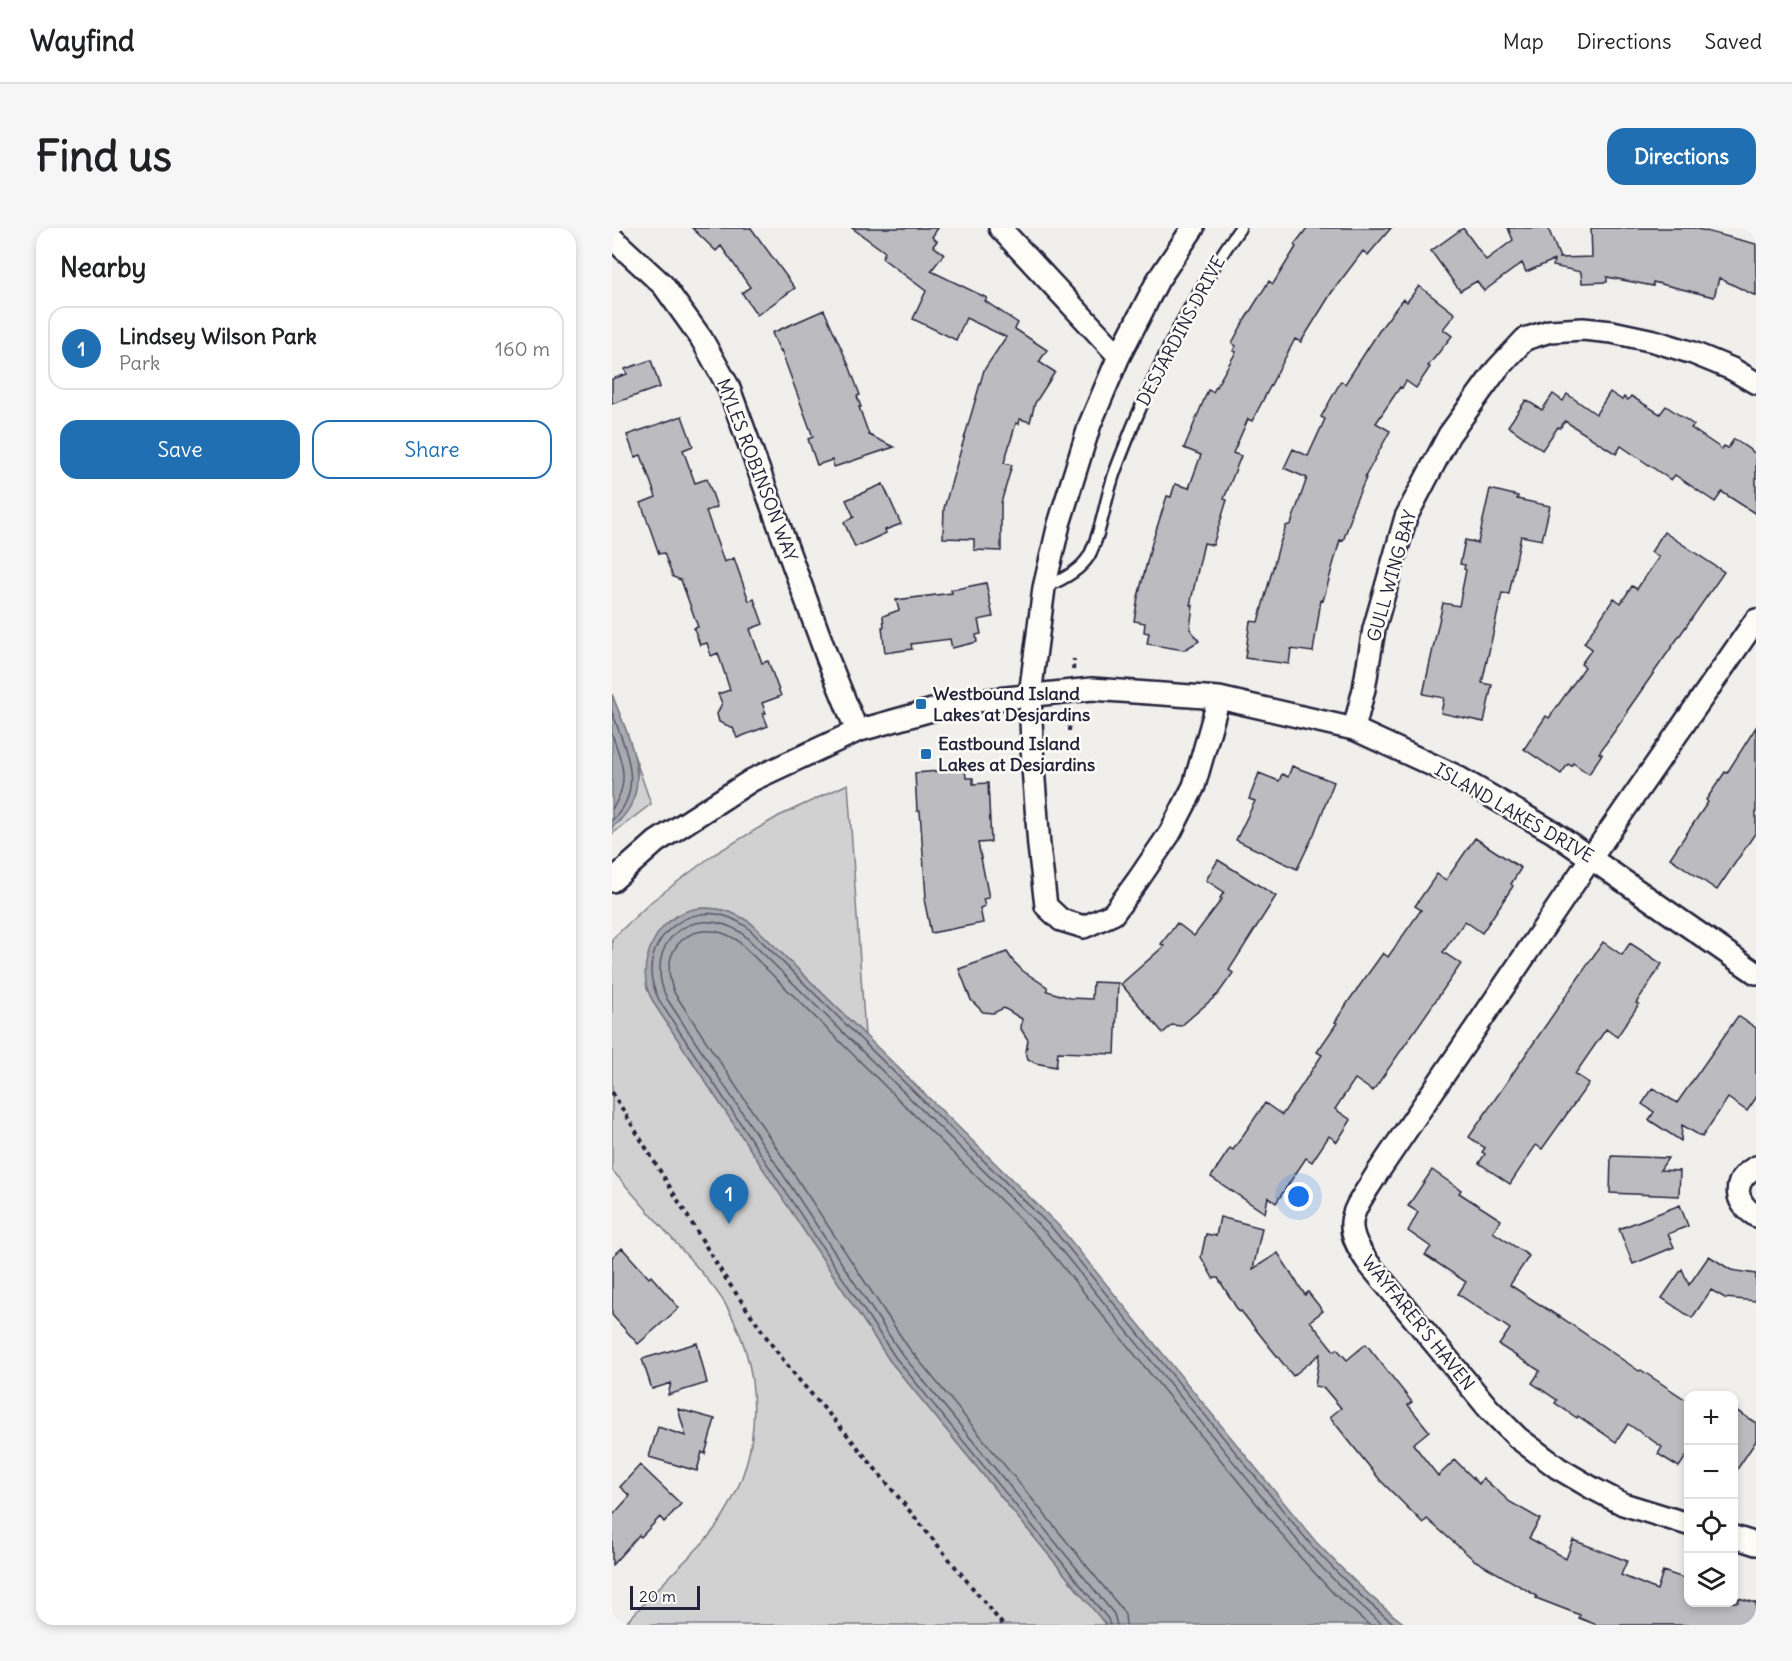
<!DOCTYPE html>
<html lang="en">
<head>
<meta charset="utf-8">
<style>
	:root { --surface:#fff; --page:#f6f6f6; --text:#202124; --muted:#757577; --line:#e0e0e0; --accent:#1f6fb2 }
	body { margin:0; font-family:Delius,sans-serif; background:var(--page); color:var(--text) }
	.controls { position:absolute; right:18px; bottom:18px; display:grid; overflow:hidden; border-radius:12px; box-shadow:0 3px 9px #0003 }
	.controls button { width:54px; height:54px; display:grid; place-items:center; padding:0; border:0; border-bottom:2px solid var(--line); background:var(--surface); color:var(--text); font:30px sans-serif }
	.scale { position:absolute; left:18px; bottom:15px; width:70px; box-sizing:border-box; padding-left:6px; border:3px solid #22223b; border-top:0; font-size:16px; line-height:21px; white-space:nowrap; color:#22223b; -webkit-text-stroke:4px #fdfcf7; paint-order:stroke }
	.you { position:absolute; left:687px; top:969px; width:21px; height:21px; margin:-15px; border:4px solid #fff; border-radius:50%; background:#1a73e8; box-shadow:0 0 0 9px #1a73e833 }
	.badge { display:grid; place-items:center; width:39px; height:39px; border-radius:50%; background:var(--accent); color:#fff; font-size:20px; font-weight:700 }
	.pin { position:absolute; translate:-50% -50px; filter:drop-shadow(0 2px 3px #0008) }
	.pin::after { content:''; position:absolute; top:32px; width:21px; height:18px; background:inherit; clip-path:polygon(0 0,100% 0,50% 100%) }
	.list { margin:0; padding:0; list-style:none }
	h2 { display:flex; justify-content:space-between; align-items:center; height:78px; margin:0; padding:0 24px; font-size:26px }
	h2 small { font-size:20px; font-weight:400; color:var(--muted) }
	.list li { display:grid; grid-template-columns:39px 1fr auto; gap:18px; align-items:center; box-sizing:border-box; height:84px; margin:0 12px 12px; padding:0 12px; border:2px solid var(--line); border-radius:18px }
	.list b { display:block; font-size:22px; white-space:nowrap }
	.list p { margin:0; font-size:20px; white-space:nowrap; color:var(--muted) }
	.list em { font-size:20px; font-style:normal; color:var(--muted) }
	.actions { display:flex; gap:12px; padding:18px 24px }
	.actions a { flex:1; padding:14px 0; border:2px solid var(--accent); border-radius:18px; text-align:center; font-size:21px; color:var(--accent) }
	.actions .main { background:var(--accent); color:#fff }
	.icon { flex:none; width:33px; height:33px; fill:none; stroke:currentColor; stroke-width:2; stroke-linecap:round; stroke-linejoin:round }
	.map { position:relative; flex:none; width:1144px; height:1397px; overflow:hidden; border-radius:18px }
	header { display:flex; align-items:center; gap:36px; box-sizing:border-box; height:84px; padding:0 30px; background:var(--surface); border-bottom:2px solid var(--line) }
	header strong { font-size:28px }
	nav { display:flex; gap:33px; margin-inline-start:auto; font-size:21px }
	.intro { display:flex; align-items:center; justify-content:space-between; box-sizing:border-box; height:144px; padding:0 36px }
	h1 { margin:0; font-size:42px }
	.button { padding:15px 27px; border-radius:18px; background:var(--accent); color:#fff; font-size:21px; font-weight:700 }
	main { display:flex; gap:36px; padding:0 36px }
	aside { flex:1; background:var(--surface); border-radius:18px; box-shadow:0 3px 9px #0003 }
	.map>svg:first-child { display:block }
	.green { fill:#d2d1d1; stroke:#7a7a86; stroke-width:1.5 }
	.water { fill:#a9a9b0; stroke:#737381; stroke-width:1.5 }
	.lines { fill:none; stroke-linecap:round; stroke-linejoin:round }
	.shore { stroke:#58586a; stroke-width:1.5 }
	.building { fill:#bcbcc0; stroke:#22223b; stroke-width:1.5 }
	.lane-casing { stroke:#22223b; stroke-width:15 }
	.street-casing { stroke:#22223b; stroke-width:26 }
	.path { stroke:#22223b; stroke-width:4; stroke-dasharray:4.5 4.5; stroke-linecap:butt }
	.lane { stroke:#fdfcf7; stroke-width:10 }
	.street { stroke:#fdfcf7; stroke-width:21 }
	.poi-dot { fill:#1f6fb2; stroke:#fdfcf7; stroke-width:2 }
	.labels { text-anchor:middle; stroke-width:5; stroke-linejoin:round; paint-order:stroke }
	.street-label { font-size:18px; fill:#22223b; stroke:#fdfcf7 }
	.poi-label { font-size:18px; font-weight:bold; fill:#22223b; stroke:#fdfcf7; text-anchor:start }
</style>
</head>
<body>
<header>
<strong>Wayfind</strong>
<nav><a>Map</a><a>Directions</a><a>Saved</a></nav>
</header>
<div class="intro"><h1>Find us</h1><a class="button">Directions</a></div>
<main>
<aside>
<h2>Nearby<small></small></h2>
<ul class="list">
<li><span class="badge">1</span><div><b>Lindsey Wilson Park</b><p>Park</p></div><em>160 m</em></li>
</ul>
<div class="actions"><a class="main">Save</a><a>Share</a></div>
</aside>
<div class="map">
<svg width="1144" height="1397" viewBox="0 0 1144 1397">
	<rect width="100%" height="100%" fill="#f0efec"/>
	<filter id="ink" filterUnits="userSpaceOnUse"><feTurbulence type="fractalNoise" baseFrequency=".0167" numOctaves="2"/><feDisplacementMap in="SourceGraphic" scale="12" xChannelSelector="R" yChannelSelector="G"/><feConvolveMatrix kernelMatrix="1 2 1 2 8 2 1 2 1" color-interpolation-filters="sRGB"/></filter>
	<g filter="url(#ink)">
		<path class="green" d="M22,527L39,576L0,606V599L8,593L26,545Z
			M236,556L253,807L139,695C120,683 110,680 88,680L35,760L43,777L278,1133L494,1397H12C31,1377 49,1357 68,1338C83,1323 99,1308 110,1290C152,1224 152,1140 112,1074C100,1055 84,1038 69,1021C46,995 23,968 0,942V711L40,673L101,627L167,588Z"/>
		<path class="water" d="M0,466C16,509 47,564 0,599Z
			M88,680C110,680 120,683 139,695L446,997L704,1314C733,1344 761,1373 794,1397H494L278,1133L43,777C40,772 37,766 35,760C28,731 43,698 70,685C75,682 82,681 88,680Z"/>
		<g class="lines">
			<path class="shore" d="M0,484C12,518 35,562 0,592
				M0,506C10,534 19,554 0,581
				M498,1397L496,1391L283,1129L48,774C43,764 39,754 39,743C39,708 72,681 105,686C117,688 126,693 135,699L441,1001L700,1318C726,1346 753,1374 784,1397
				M505,1397L502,1386L289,1125L55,771C29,716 79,672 130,705L436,1006L694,1323L729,1359L771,1397
				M514,1397L513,1387L509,1380L296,1119L63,766C42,721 82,685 125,712L429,1012L688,1329L722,1366L757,1397"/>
		</g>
		<path class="building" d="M80,0H139L183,60L145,87L130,65L138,59L109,18L104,23Z
			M240,0H326L320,9L325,13L321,18L332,26L319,43L375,70L373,73L406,95L403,101L435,122L427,134L443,144L423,175L418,194L408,191L407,196L404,195L392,235L400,237L389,275V323L362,322V311L331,310L332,280L372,142L394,109L354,90L344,112L301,91L314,63L270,30L273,24Z
			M695,0H779L756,27L751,23L720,64L689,114L683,111L640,193L636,191L621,225L629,228L612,271L615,272L601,317L592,315L578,377H581L578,401L587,413L572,422L535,416L537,405L532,404L533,395L522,393L526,369L540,315L555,268L559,269L563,256L577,260L589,227L572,220L596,162L601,164L624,124L621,123L624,118L620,115L632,93L657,53L661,56L684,19L682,17Z
			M851,0L874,32L901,12L896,0H936L948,30H946L980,29L979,0H1082L1144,16V68L1107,50L1102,69L1041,54V58L995,49V54L970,55L969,44L941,38L942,32L914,44L910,35L872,63L865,53L848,63L819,23Z
			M807,58L843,86L831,101L840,108L816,138L818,139L804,160L794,153L790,160L788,159L764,195L778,203L753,249L754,250L738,286L740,287L731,313L728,312L711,373L709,372L701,424L679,421L677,436L633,430L638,393L646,394L667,318L674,298L679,296L695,250L672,240L681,221L696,228L713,191L709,189L729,153L733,156L769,100L791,71L795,74Z
			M212,82L238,140L248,167L245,168L249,179H247L257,207L282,219L222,239L220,232L205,237L196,211L201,209L169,122L168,123L160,105Z
			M39,132L48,159L0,176V151L15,146L13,141Z
			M998,164L1010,172L1012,169L1016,172L1019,168L1048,186L1054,178L1082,197L1079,200L1110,221L1112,218L1116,220L1122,211L1144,226V286L1110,264L1103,274L1063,247L1059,252L1009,218L1004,226L953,193L948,200L946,199L930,222L896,198L914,172L930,182L941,166L951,173L955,166L984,186Z
			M70,188L81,218L71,222L83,255L95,251L105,279L94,283L112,334L122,330L137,373L142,371L151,396L138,401L150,435L156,433L169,468L150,475L154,485L151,486L156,498L125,510L121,500L107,494L105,486L110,475L106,466L118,462L106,425L99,428L95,415L88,417L82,400L86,399L69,352L61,349L52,325L47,326L29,275L44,269L29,227L23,229L15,207Z
			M271,256L289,296L273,302L274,305L243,319L232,294L242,289L234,272Z
			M878,261L906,268L905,271L938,278L930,312L909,308L897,366L890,365L870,455L880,457L872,494L829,485L832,470L811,466L831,375L847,378L854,342L852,341L853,337L848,336L853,312L866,315Z
			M1052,304L1112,344L1015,483L1016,484L987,525L990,526L977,546L961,535L959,538L956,536L949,546L912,521L934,488L937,490L973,439L969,436L980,421L972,415L1002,370L1009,375L1020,358L1025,361L1047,329L1039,324Z
			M374,355L381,389L366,392L369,406L364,407L365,414L340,420L338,411L299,416L300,421L273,425L270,399H272L271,388L287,382L284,372L340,365L339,362Z
			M1144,499V604L1105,662L1058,630L1096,574L1094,572L1113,544L1115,545Z
			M680,538L722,554L702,606L685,641L624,612L643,573L637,571L647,545L667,553L670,546L676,549Z
			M353,541L354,550H361V556L376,555L379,614L366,615L377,670L371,671L373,678L368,680L371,695L319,705L312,671L314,670L308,583H305L303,545Z
			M863,610L909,640L899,656L901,658L870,705L853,693L831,724L849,736L761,863L743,851L723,881L739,892L725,914L717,908L700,934L694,930L664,975L656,969L653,985L599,949L618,920L621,922L653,875L670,887L710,827L705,824L725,795L723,794L738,771L771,725L776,729L809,682L803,678L825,646L834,652Z
			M606,632L664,668L617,742L621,745L606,766L569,798L560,797L551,805L509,756L552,718L549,716L565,695L582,708L610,671L608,670L612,664L594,652Z
			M991,714L1010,727L1018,715L1050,736L1024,775L1027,776L1005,809L994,801L963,846L977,855L930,921L924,917L898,956L867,935L873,926L870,924L873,920L857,909Z
			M395,724L401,733L411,743L435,759V763L458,770L480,771L481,754L506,755L503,826L446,824L444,839L423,835L416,831L414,824L416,812L409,801L410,791L392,780L381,785L371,784L359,772L347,741Z
			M1126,788L1144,800V870L1135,883L1116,870L1090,909L1070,897L1069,913L1037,892L1042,884L1030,876L1041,860L1065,875Z
			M999,928L1056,930L1048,942L1068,943L1067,968L998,965Z
			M820,942L849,962L847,965L889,992L881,1004L917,1028L898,1057L947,1089V1088L1027,1143L1029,1142L1077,1174V1224L1067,1239L1046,1226L1050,1219L1016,1196L1004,1214L966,1188L965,1190L943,1175L945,1172L920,1155L928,1143L887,1117L898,1101L846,1066L854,1054L813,1027L819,1019L796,1003L806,984L796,978Z
			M1068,977L1076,998L1056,1006L1062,1019L1021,1036L1007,1001Z
			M608,989L650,1000L641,1041L666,1025L693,1067L696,1064L711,1083L698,1093L722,1123L725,1121L735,1132L754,1116L800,1174L796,1177L817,1203L801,1216L826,1248L843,1232L867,1256L871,1250L898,1274L928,1291L917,1310L954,1331L961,1312L1015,1333L1009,1347L1045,1362L1051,1343L1077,1352V1374H1126L1127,1370L1144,1375V1397H985L967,1390L968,1387L924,1370L925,1368L862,1332L815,1291L811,1295L768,1252L718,1189L729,1180L712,1160L703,1158L708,1126L681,1148L629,1083L627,1084L606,1050H601L589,1029L594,1006L604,1008Z
			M10,1020L37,1050L39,1048L67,1080L26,1116L0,1087V1029Z
			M1097,1028L1119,1042L1144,1046V1073L1113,1070L1099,1062L1080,1090L1050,1070L1070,1041L1077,1057Z
			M85,1115L95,1155L56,1167L59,1155L40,1161L30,1131Z
			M66,1181L103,1191L93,1226L90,1224L85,1243L37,1229L46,1199L74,1208Z
			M1122,1181L1144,1195V1213L1122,1246Z
			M28,1237L69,1276L52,1294L48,1289L29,1309L27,1307L0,1337V1288L18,1268L8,1259Z"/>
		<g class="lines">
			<g class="lane-casing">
				<path id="lane" d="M433,359C448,353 468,343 477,328C489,305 492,278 500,253C502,245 506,236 509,228C540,147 578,70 628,0"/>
			</g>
			<g class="street-casing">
				<path id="street" d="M388,0L507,128
					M581,0L546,52L507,128L478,196L447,296L432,360L418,467L421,539L427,618L434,678L449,692L472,699L501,686L526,652L558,605L582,558L607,470
					M0,10L51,57L89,110L116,158L215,429L245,503
					M742,501L752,461L762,401L794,289L837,207L885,141L913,111L938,103L971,101L1000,104L1042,113L1081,125L1120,141L1144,155
					M0,653L44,614L140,552L245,503L345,475L480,461L607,470L742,501L842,547L941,604L1144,745
					M1144,939C1119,953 1122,974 1144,988
					M1076,1296L1011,1276L980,1260L946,1240L906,1210L877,1181L757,1036C726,993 742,984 766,944L979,630L1144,392
					M1122,1309L1144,1316"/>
			</g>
			<path class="path" d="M461,442L462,431
				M457,503L458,485
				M0,864L112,1048L162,1120L187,1152L233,1204L391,1397"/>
			<use href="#lane" class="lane"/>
			<use href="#street" class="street"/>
		</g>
	</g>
	<g class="poi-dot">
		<rect x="303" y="470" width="12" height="12" rx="3"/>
		<rect x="308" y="520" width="12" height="12" rx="3"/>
	</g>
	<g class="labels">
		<g class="street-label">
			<text transform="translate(569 103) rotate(-62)" y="6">DESJARDINS DRIVE</text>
			<text transform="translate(145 242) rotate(69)" y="6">MYLES ROBINSON WAY</text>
			<text transform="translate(780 348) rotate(-74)" y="6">GULL WING BAY</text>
			<text transform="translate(902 585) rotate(30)" y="6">ISLAND LAKES DRIVE</text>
			<text transform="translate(806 1095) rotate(51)" y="6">WAYFARER'S HAVEN</text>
		</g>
		<g class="poi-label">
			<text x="321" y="472">Westbound Island<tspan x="321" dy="21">Lakes at Desjardins</tspan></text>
			<text x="326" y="522">Eastbound Island<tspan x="326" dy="21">Lakes at Desjardins</tspan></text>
		</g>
	</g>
</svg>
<div class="controls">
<button>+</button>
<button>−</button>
<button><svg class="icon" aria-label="locate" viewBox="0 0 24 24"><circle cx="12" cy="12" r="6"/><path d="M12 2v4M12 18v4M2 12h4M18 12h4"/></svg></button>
<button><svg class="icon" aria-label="layers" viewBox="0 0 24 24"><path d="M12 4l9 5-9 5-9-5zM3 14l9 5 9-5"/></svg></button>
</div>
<div class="scale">20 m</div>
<div class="you"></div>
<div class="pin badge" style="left:117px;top:996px">1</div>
</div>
</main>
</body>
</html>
